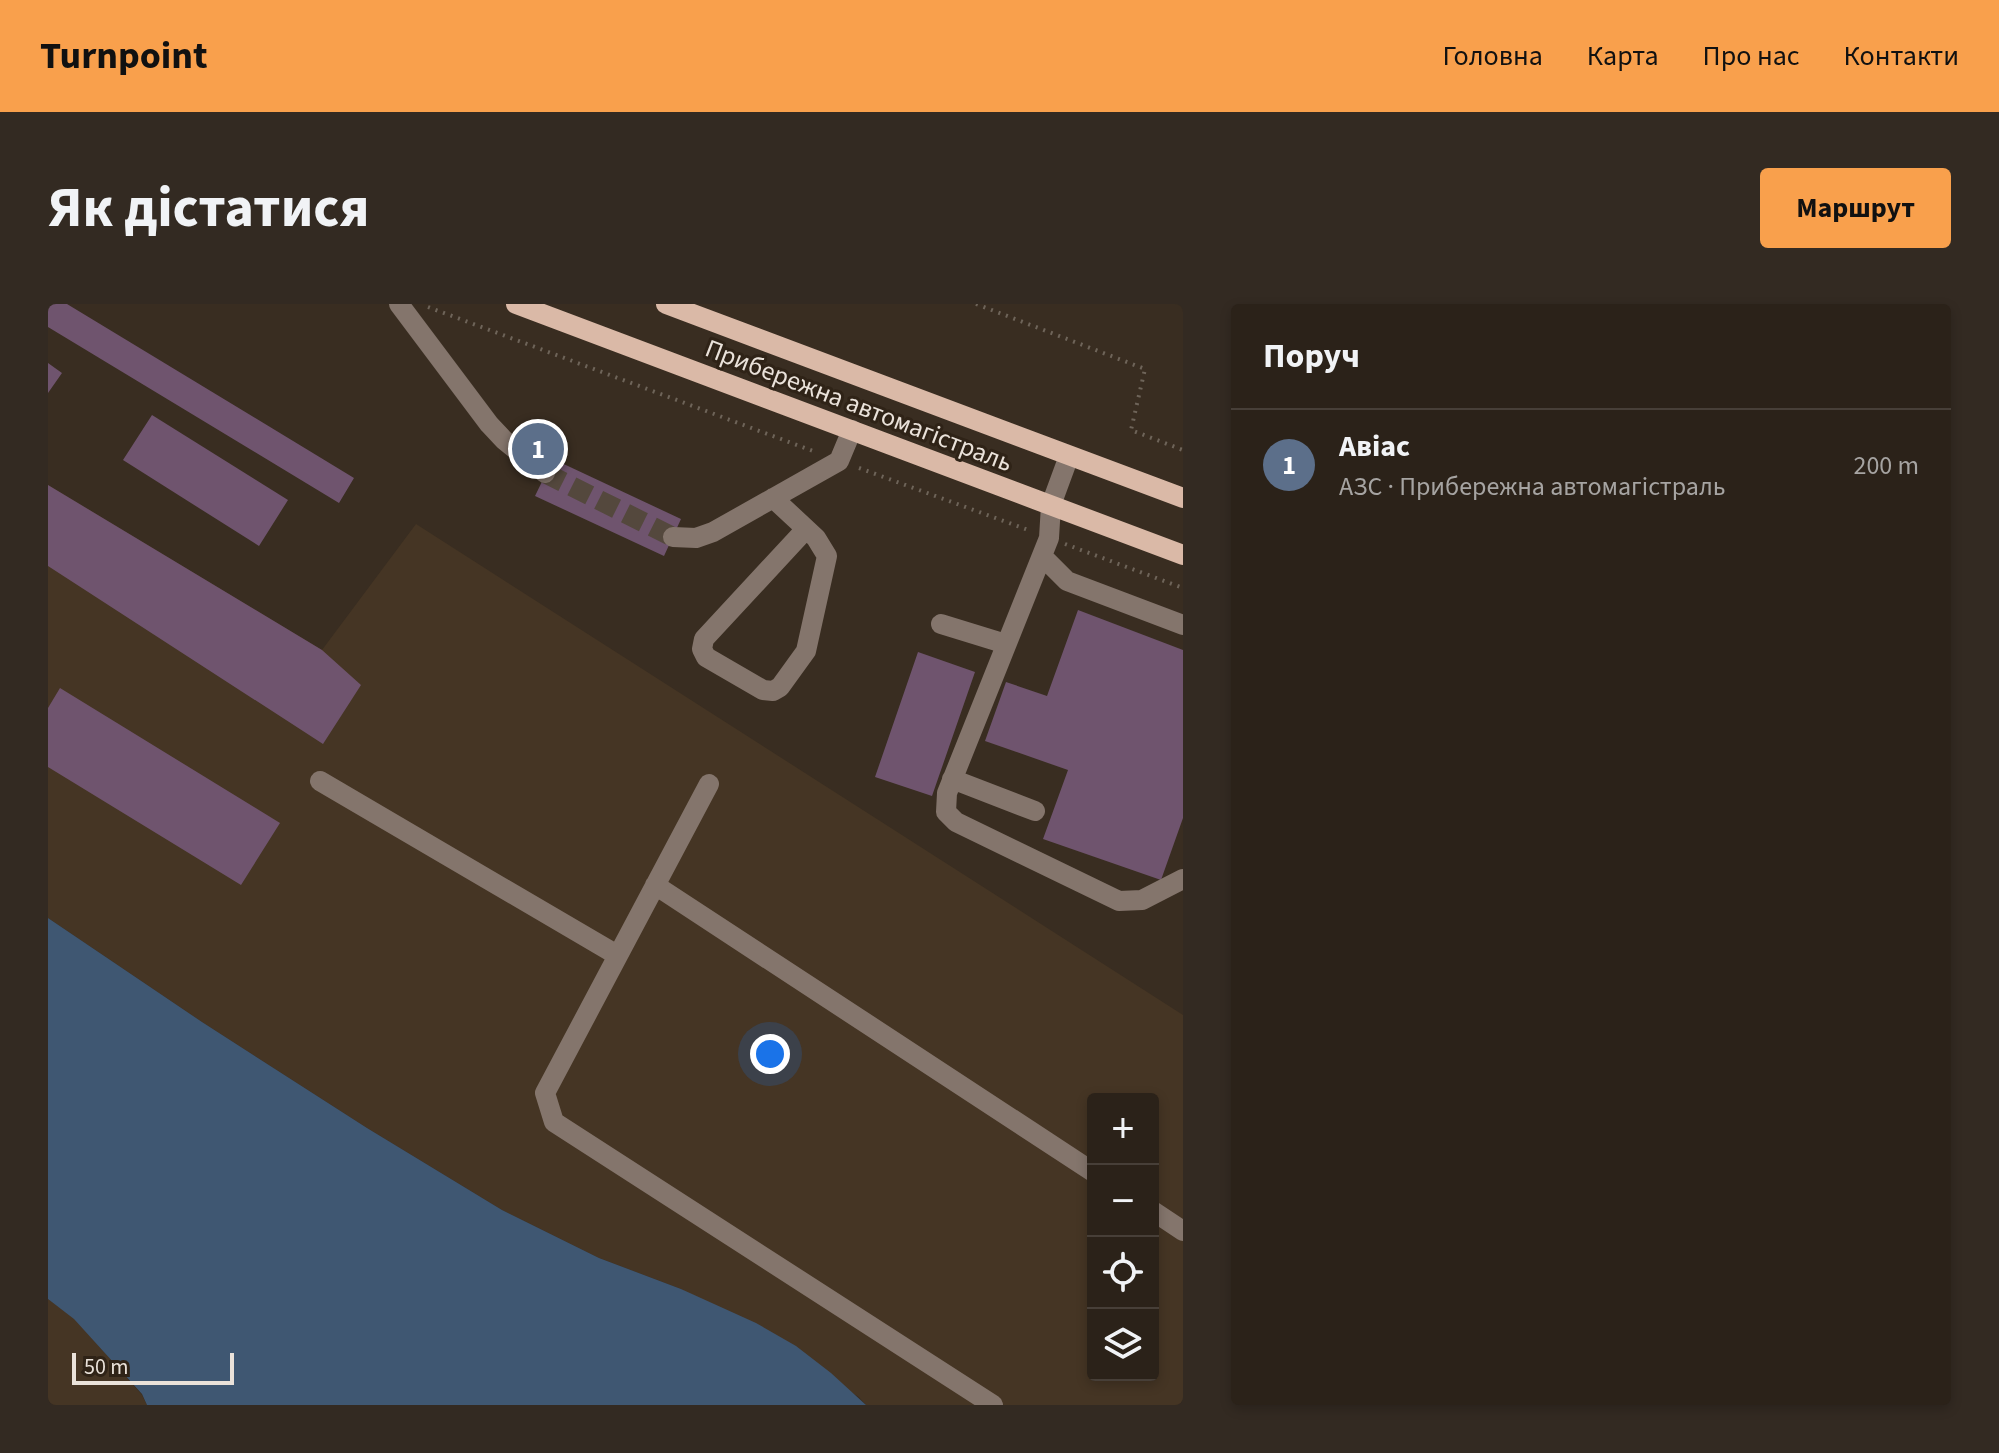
<!DOCTYPE html>
<html lang="uk">
<head>
<meta charset="utf-8">
<style>
	:root { --surface:#2b2219; --page:#332a22; --text:#f1f3f6; --muted:#a6a4a2; --line:#473f38; --accent:#f9a04c }
	body { margin:0; font-family:"Source Sans 3",sans-serif; background:var(--page); color:var(--text) }
	.controls { position:absolute; right:24px; bottom:24px; display:grid; overflow:hidden; border-radius:8px; box-shadow:0 4px 12px #0003 }
	.controls button { width:72px; height:72px; display:grid; place-items:center; padding:0; border:0; border-bottom:2px solid var(--line); background:var(--surface); color:var(--text); font:40px sans-serif }
	.scale { position:absolute; left:24px; bottom:20px; width:162px; box-sizing:border-box; padding-left:8px; border:4px solid #eae2da; border-top:0; font-size:22px; line-height:28px; white-space:nowrap; color:#eae2da; -webkit-text-stroke:6px #2f2317; paint-order:stroke }
	.you { position:absolute; left:722px; top:750px; width:28px; height:28px; margin:-20px; border:6px solid #fff; border-radius:50%; background:#1a73e8; box-shadow:0 0 0 12px #1a73e833 }
	.badge { display:grid; place-items:center; width:52px; height:52px; border-radius:50%; background:var(--accent); color:#fff; font-size:26px; font-weight:700 }
	.pin { position:absolute; translate:-50% -50%; border:4px solid #fff; box-shadow:0 2px 8px #0006 }
	.list { margin:0; padding:0; list-style:none }
	h2 { display:flex; justify-content:space-between; align-items:center; height:104px; margin:0; padding:0 32px; font-size:34px }
	h2 small { font-size:26px; font-weight:400; color:var(--muted) }
	.list li { display:grid; grid-template-columns:52px 1fr auto; gap:24px; align-items:center; box-sizing:border-box; height:112px; padding:0 32px; border-top:2px solid var(--line) }
	.list b { display:block; font-size:30px; white-space:nowrap }
	.list p { margin:0; font-size:26px; white-space:nowrap; color:var(--muted) }
	.list em { font-size:26px; font-style:normal; color:var(--muted) }
	.icon { flex:none; width:44px; height:44px; fill:none; stroke:currentColor; stroke-width:2; stroke-linecap:round; stroke-linejoin:round }
	.map { position:relative; flex:none; width:1135px; height:1101px; overflow:hidden; border-radius:8px }
	header { display:flex; align-items:center; gap:48px; box-sizing:border-box; height:112px; padding:0 40px; background:var(--accent); color:#111 }
	header strong { font-size:38px }
	nav { display:flex; gap:44px; margin-inline-start:auto; font-size:28px }
	.intro { display:flex; align-items:center; justify-content:space-between; box-sizing:border-box; height:192px; padding:0 48px }
	h1 { margin:0; font-size:56px }
	.button { padding:20px 36px; border-radius:8px; background:var(--accent); color:#111; font-size:28px; font-weight:700 }
	main { display:flex; gap:48px; padding:0 48px }
	aside { flex:1; background:var(--surface); border-radius:8px; box-shadow:0 4px 12px #0003 }
	.map>svg:first-child { display:block }
	.built { fill:#453524; fill-rule:evenodd }
	.water { fill:#3f5772 }
	.building { fill:#6f546e }
	.lines { fill:none; stroke-linecap:round; stroke-linejoin:round }
	.minor-tunnel { stroke:#54483d; stroke-width:20; stroke-dasharray:20 10; stroke-linecap:butt }
	.path { stroke:#6e6459; stroke-width:4; stroke-dasharray:2 6; stroke-linecap:butt }
	.minor { stroke:#84756c; stroke-width:20 }
	.major { stroke:#dab9a7; stroke-width:20 }
	.labels { text-anchor:middle; stroke-width:6; stroke-linejoin:round; paint-order:stroke }
	.street-label { font-size:26px; fill:#eae2da; stroke:#2f2317 }
</style>
</head>
<body>
<header>
<strong>Turnpoint</strong>
<nav><a>Головна</a><a>Карта</a><a>Про нас</a><a>Контакти</a></nav>
</header>
<div class="intro"><h1>Як дістатися</h1><a class="button">Маршрут</a></div>
<main>
<div class="map">
<svg width="1135" height="1101" viewBox="0 0 1135 1101">
	<rect width="100%" height="100%" fill="#392d21"/>
	<path class="built" d="M0,181L274,346L368,220L1135,711V1101H818L811,1093L633,985L551,954L454,906L319,824L154,718L0,614ZM1045,795H1105V1071H1045Z
		M0,995L26,1014L94,1091L99,1101H0Z"/>
	<path class="water" d="M0,614L154,718L319,824L454,906L551,954L633,985L708,1019L748,1042L783,1069L818,1101H99L94,1090L26,1015L0,995Z"/>
	<path class="building" d="M0,0H19L306,174L291,199L0,23Z
		M0,59L14,69L0,89Z
		M104,111L240,196L211,242L75,156Z
		M505,155L633,215L616,252L487,192Z
		M0,181L274,346L313,381L275,440L0,262Z
		M1030,306L1135,346V514L1113,576L995,535L1020,466L937,437L958,378L999,392Z
		M870,348L927,368L884,492L827,473Z
		M12,384L232,519L193,581L0,463V404Z"/>
	<g class="lines">
		<path class="minor-tunnel" d="M497,169L625,233"/>
		<path class="path" d="M928,0L1097,65L1083,126L1135,146
			M380,3L765,147
			M811,164L983,227
			M1017,240L1135,284"/>
		<path class="minor" d="M351,0L441,120L456,136L497,169
			M1021,152L1003,201L1001,234L899,489L898,508L908,518L1071,597L1094,596L1135,575
			M725,194L768,234L779,252L758,347L732,383L725,387L715,386L658,353L654,345L656,335L758,225
			M625,233L648,234L665,228L791,157L804,126
			M994,252L1019,277L1135,321
			M893,320L958,340
			M904,475L987,507
			M272,477L569,651
			M661,480L497,789L506,818L945,1101
			M607,581L1045,868
			M1105,907L1135,927"/>
		<path class="major" d="M468,0L1135,251
			M618,0L1135,194"/>
	</g>
	<g class="labels">
		<g class="street-label">
			<text transform="translate(811 101) rotate(21)" y="9">Прибережна автомагістраль</text>
		</g>
	</g>
</svg>
<div class="controls">
<button>+</button>
<button>−</button>
<button><svg class="icon" aria-label="locate" viewBox="0 0 24 24"><circle cx="12" cy="12" r="6"/><path d="M12 2v4M12 18v4M2 12h4M18 12h4"/></svg></button>
<button><svg class="icon" aria-label="layers" viewBox="0 0 24 24"><path d="M12 4l9 5-9 5-9-5zM3 14l9 5 9-5"/></svg></button>
</div>
<div class="scale">50 m</div>
<div class="you"></div>
<div class="pin badge" style="left:490px;top:145px;background:#5c6f8a">1</div>
</div>
<aside>
<h2>Поруч<small></small></h2>
<ul class="list">
<li><span class="badge" style="background:#5c6f8a">1</span><div><b>Авіас</b><p>АЗС · Прибережна автомагістраль</p></div><em>200 m</em></li>
</ul>
</aside>
</main>
</body>
</html>
